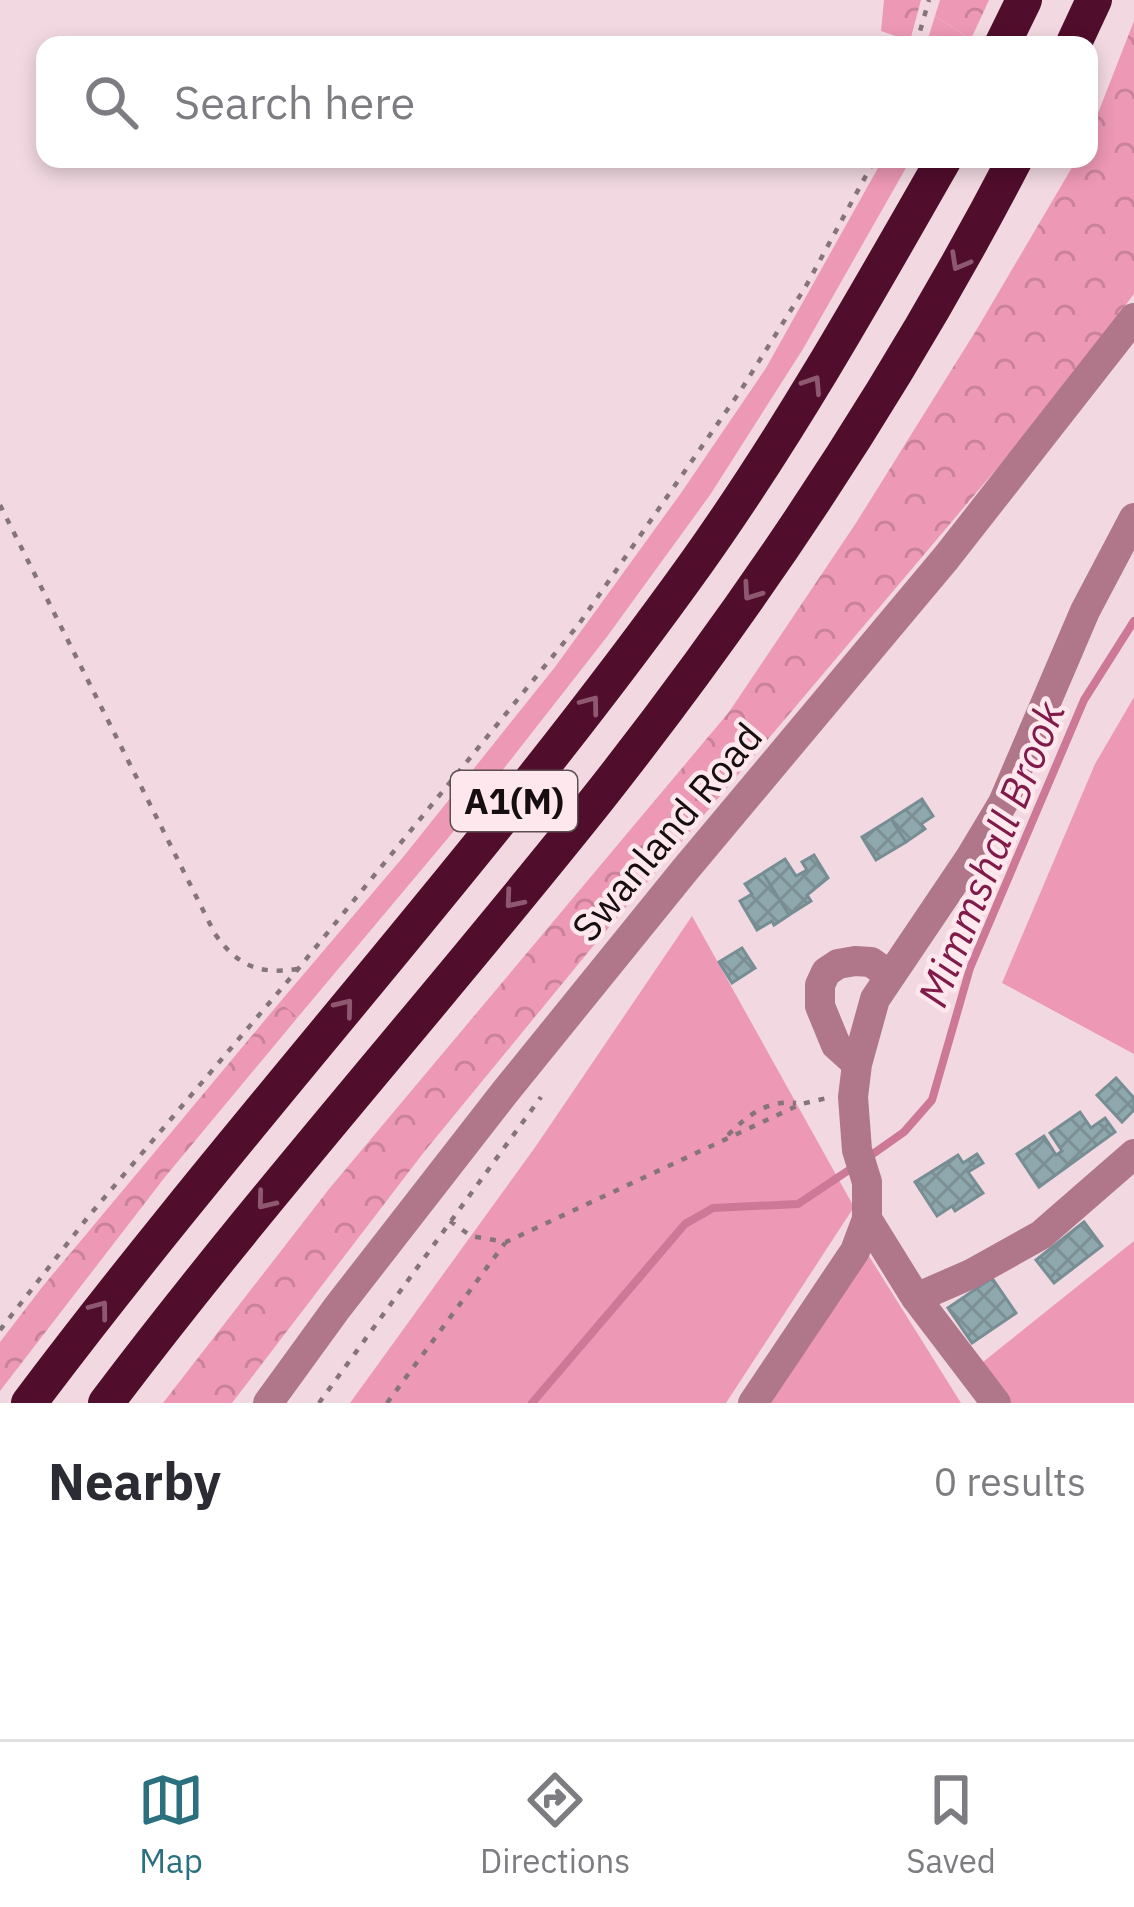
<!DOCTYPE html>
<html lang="en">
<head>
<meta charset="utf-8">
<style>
	:root { --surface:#fff; --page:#f2f2f3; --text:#2b2b33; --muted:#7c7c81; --line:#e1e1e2; --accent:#2a707e }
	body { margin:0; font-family:"IBM Plex Sans",sans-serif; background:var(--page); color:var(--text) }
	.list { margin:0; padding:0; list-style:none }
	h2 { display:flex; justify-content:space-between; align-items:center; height:156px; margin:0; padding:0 48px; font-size:51px }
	h2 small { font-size:39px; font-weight:400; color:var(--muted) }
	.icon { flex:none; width:66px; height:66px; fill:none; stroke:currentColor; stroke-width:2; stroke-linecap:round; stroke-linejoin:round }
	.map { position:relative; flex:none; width:1134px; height:1403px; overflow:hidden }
	.search { position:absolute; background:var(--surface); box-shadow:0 6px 18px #0003; left:36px; right:36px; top:36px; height:132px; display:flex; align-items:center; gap:30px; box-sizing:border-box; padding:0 42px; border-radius:24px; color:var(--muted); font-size:45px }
	.sheet { height:336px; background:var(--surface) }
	nav { display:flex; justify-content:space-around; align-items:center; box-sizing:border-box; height:168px; border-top:3px solid var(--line); background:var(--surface); font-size:33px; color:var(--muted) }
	nav a { display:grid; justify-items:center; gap:6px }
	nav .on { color:var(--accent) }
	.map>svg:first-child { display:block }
	.grass { fill:#ed98b5 }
	.forest { fill:url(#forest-crowns) }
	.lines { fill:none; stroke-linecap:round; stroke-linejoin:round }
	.stream { stroke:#cc7896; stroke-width:8 }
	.building { fill:url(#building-cross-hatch); stroke:#768e93; stroke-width:3 }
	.path { stroke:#85747a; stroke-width:4.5; stroke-dasharray:6 9; stroke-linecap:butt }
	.minor { stroke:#b0768a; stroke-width:30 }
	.highway { stroke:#510d2c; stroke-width:36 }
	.oneway { stroke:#8e5970 }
	.labels { text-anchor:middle; stroke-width:9; stroke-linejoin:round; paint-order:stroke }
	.shield { fill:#ffe7ee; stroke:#5c4f53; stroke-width:3 }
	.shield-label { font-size:36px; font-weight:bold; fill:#160e11 }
	.street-label { font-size:39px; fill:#160e11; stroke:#ffe7ee }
	.water-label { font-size:42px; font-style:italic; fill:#801b49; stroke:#ffe7ee }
</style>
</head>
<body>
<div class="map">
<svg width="1134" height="1403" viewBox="0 0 1134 1403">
	<defs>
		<pattern id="forest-crowns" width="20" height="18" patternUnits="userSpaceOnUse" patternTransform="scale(3)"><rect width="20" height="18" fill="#ed98b5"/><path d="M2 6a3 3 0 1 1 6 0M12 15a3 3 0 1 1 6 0" fill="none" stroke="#ca829b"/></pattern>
		<pattern id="building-cross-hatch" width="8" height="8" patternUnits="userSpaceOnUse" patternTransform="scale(3)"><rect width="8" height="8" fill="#8fa8ad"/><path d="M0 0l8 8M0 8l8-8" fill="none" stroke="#7b8f94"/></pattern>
	</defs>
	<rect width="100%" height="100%" fill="#f2d9e1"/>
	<path class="grass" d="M935,16L971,39L968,45H926Z
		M883,159H911L803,349L710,495L606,638L469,813L298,1017L280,1002L404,856L555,667L681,493L766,368Z
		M1134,697V1054L1002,983L1095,764Z
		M692,916L854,1207L726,1403H350L536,1146Z
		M1134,1241V1403H1005L978,1366Z
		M867,1253L961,1403H767Z"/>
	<path class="forest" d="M884,0H921L910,41L881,31Z
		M940,0H989L971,39L935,16Z
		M1134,21V294L1031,428L594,945L424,1152L232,1403H163L329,1189L729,712L856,523L977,329L1077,159H1089V136Z
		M280,1002L298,1017L165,1177L0,1391V1342L43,1286Z"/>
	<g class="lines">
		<path class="stream" d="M870,1156L904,1132L932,1100L970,968L1084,700L1134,621
			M532,1403L685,1224L713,1208L798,1204L852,1168"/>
	</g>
	<path class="building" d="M922,799L933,816L921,824L925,829L906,842L891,819Z
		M891,819L906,842L876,860L862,837Z
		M814,855L828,878L807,895L811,901L789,915L763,873L785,859L796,876L807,870L802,862Z
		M763,873L789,915L774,925L772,921L757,930L740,901L752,894L745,884Z
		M742,948L755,968L732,983L719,962Z
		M1116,1078L1134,1098V1110L1122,1122L1097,1095Z
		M1080,1112L1091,1128L1105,1118L1115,1132L1039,1187L1017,1154L1044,1136L1056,1155L1062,1151L1050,1133Z
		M977,1154L983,1163L968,1172L983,1193L955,1211L952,1206L937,1216L915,1182L958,1155L963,1163Z
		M1084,1222L1102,1246L1054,1283L1036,1260Z
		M992,1278L1016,1313L972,1343L948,1308Z"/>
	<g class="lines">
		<path class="path" d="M916,45L929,0
			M0,505L215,934C237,965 258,975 297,969
			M728,1135C748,1115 767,1100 796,1103
			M450,1221L471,1236L506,1242L801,1104L827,1098
			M0,1330L88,1217L298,969L579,624L741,390L806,286L875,159
			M319,1403L541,1097
			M387,1403L505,1243"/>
		<path class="minor" d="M857,1064L836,1045L820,1006V985L826,972L838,964L855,961L871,962L889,975
			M867,1219L916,1298L996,1403
			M916,1298L971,1274L1041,1235L1134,1154
			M268,1403L337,1308L505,1092L684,871L946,558L1134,318
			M753,1403L855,1251L867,1219V1182L857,1150L853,1097L857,1064L875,999L970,858L1003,803L1085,611L1134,518"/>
		<path class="highway" d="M1002,45L1024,0
			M1073,45L1094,0
			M29,1403C244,1117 489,853 697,562C788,434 866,296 944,159
			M106,1403C263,1195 437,1001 599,797C756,598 898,384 1015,159"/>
	</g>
	<defs><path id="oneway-chevron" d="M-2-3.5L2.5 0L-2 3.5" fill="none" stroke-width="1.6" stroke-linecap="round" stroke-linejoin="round" transform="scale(3)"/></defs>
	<g class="oneway">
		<use href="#oneway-chevron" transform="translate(959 262) rotate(119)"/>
		<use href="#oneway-chevron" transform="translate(813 384) rotate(-57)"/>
		<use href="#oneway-chevron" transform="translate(751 592) rotate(125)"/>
		<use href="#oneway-chevron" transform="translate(591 704) rotate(-53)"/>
		<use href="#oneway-chevron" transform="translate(513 900) rotate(130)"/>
		<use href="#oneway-chevron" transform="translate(345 1007) rotate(-51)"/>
		<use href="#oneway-chevron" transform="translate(265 1201) rotate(129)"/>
		<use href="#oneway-chevron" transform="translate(100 1309) rotate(-53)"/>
	</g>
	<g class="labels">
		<rect class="shield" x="451" y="771" width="126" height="60" rx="9"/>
		<g class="shield-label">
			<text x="514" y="814">A1(M)</text>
		</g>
		<g class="street-label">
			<text transform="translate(667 832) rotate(-50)" y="14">Swanland Road</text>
		</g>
		<g class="water-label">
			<text transform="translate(991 854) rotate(-68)" y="15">Mimmshall Brook</text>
		</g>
	</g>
</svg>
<div class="search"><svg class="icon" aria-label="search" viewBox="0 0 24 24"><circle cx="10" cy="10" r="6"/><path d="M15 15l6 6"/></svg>Search here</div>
</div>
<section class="sheet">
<h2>Nearby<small>0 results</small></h2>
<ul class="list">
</ul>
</section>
<nav>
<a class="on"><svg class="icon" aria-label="map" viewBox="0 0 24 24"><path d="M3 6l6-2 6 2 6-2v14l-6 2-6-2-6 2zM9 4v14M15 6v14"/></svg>Map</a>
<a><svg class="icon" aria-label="directions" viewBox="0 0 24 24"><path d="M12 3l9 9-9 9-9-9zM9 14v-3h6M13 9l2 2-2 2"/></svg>Directions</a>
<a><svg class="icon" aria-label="saved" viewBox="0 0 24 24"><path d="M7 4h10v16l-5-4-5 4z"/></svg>Saved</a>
</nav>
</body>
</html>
